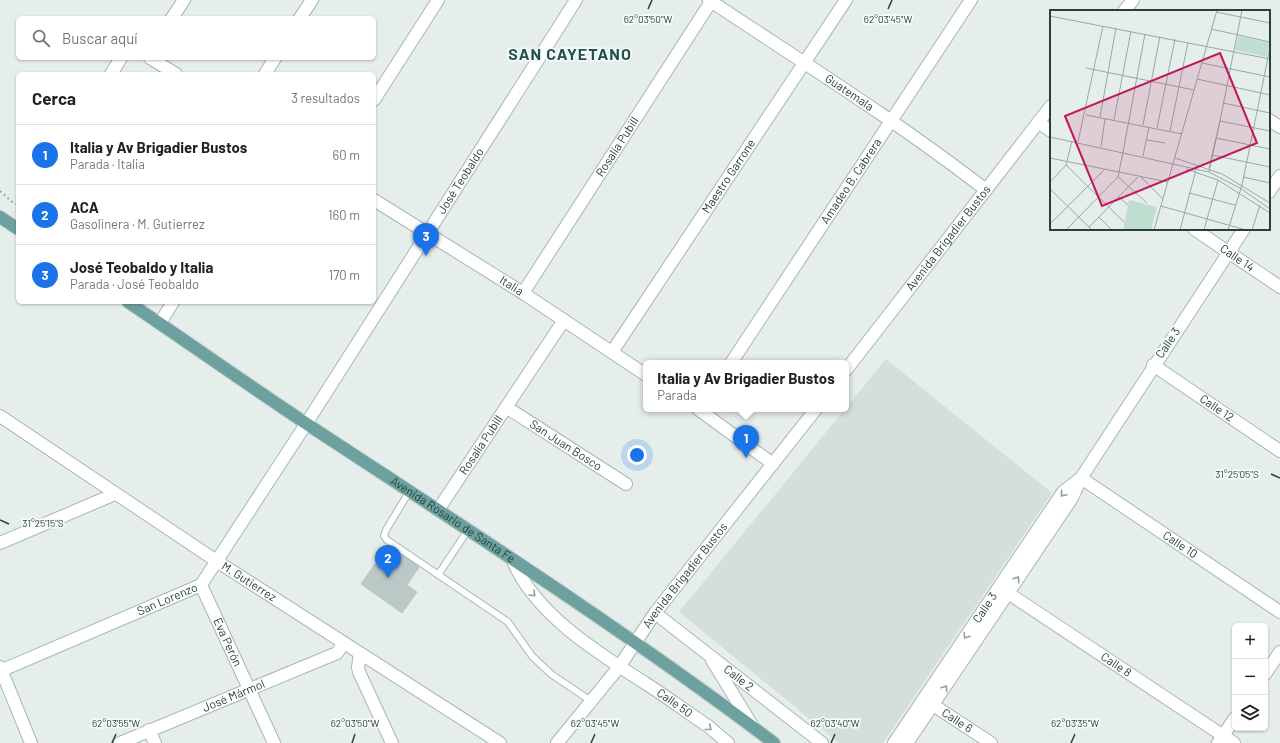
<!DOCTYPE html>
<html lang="es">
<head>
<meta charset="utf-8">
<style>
	:root { --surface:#fff; --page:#f2f2f2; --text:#222; --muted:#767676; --line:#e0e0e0; --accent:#1a73e8 }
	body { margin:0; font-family:Barlow,sans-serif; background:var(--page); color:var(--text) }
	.controls { position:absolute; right:12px; bottom:12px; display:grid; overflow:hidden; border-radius:6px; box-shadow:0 1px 3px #0004 }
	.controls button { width:36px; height:36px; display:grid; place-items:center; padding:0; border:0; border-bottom:1px solid var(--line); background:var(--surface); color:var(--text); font:20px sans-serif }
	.you { position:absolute; left:637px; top:455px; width:14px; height:14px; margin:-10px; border:3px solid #fff; border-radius:50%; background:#1a73e8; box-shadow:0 0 0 6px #1a73e833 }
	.badge { display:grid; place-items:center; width:26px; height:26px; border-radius:50%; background:var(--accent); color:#fff; font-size:13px; font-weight:700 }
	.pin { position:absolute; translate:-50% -33px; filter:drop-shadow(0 1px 2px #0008) }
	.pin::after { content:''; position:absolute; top:21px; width:14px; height:12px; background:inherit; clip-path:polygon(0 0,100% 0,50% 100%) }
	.popup { position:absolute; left:643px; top:360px; width:206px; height:52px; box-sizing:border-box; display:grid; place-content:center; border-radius:6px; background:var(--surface); filter:drop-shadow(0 1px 3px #0005); font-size:13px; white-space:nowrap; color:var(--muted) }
	.popup b { font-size:15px; color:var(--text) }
	.popup::after { content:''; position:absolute; left:50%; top:100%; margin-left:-8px; border:8px solid transparent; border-top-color:var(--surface) }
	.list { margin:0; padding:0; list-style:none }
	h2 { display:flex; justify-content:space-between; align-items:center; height:52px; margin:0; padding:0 16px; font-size:17px }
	h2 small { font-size:13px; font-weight:400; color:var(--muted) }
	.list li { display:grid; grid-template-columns:26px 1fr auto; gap:12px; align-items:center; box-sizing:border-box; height:60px; padding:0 16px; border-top:1px solid var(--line) }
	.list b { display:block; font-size:15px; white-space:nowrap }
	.list p { margin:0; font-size:13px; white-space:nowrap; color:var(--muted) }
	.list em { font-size:13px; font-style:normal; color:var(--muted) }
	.icon { flex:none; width:22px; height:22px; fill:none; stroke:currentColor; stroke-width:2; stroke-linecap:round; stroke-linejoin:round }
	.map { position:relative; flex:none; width:1280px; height:743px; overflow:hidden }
	.search { position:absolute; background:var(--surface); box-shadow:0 1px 3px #0004; left:16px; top:16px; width:360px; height:44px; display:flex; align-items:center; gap:10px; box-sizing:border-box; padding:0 14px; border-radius:6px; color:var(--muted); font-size:15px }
	.panel { position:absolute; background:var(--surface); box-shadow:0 1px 3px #0004; left:16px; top:72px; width:360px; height:232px; border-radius:6px }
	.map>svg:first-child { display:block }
	.built { fill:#d4dedc }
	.building { fill:#bbc9c6; stroke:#b8c7c5 }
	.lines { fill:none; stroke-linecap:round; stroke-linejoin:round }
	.service-casing { stroke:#a8b6b4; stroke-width:8 }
	.minor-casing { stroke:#a8b6b4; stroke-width:14 }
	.tertiary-casing { stroke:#a8b6b4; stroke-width:14 }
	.secondary-casing { stroke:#a4b9b7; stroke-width:14 }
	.primary-casing { stroke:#c2cac9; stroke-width:14 }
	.path { stroke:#88b0ad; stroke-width:2; stroke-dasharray:2 3; stroke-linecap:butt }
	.service { stroke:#fff; stroke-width:6 }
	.minor { stroke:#fff; stroke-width:12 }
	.tertiary { stroke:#fff; stroke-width:12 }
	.secondary { stroke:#fff; stroke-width:12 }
	.primary { stroke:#6ca1a0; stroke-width:12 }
	.oneway { stroke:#92a09e }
	.ticks { fill:none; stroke:#25403e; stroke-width:1.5 }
	.labels { text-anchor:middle; stroke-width:3.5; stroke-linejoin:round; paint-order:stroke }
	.street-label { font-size:12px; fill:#25403e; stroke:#f6faf9 }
	.district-label { font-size:16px; font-weight:bold; letter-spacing:1px; fill:#225150; stroke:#f6faf9 }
	.inset-road { fill:none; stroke:#99a8a6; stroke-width:1 }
	.view { fill:#c2185b; fill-opacity:0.15; stroke:#c2185b; stroke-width:2 }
	.inset-edge { fill:none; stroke:#25403e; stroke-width:2 }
	.ticks-label { font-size:10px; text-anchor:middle; fill:#25403e; stroke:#f6faf9; stroke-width:3.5; stroke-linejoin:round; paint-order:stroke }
</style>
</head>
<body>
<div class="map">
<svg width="1280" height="743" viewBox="0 0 1280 743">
	<rect width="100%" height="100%" fill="#e6eeec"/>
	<path class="built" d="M886,359L1052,493L883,743H839L679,612Z"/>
	<path class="building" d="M401,553L420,566L407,585L417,592L402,613L361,584L375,564L388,573Z"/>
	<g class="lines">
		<g class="service-casing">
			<path id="service" d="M409,492L386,530L384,536L387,540L508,622L532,656L551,674L591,701
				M438,575L468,530"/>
		</g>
		<g class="minor-casing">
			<g id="minor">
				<path id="s1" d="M709,0C802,62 897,121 986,190"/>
				<path d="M172,18L184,0"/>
				<path d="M300,18L312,0"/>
				<path d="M150,58L176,74"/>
				<path d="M111,74L121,58"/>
				<path d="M265,74L275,58"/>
				<path d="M374,100L438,0"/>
				<path d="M1269,120L1280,127"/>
				<path d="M1038,122L1051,131"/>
				<path d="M1269,192L1280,176"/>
				<path id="s2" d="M374,200L523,293L646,375"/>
				<path id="s3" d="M1194,229L1280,287"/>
				<path id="s4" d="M1244,229L1081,478L1280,612"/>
				<path id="s5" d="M523,293L712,0"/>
				<path d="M160,323L173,302"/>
				<path id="s6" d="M612,352L846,0"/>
				<path id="s7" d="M731,363L971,0"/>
				<path id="s8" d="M1153,365L1280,451"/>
				<path id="s9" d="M506,407L626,484"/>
				<path d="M698,409L773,464"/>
				<path id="s10" d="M0,416L218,562L500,743"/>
				<path id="s11" d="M306,424L576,0"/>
				<path id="s12" d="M438,510L564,320"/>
				<path d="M0,543L115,494"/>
				<path id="s13" d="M513,561C535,614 598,653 645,683C667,697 687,712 708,726L728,743"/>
				<path id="s14" d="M201,585L274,743"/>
				<path id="s15" d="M1002,589L1234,743"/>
				<path id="s16" d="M655,613L822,743"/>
				<path d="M360,654L358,667L359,672L392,743"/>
				<path d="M712,660L753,727"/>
				<path d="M0,667L31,743"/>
				<path d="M1265,674L1280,652"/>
				<path id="s17" d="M927,701L991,743"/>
				<path d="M149,730L155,743"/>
				<path id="s18" d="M120,743L337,653L344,643"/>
				<path id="s19" d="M894,743L1063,492L1081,478L1072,498L907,743"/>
				<path d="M1218,743L1235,718"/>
			</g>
		</g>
		<g class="tertiary-casing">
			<g id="tertiary">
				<path d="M1124,11L1133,0"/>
				<path id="s20" d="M846,370L1051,106"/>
				<path id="s21" d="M557,743L619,667L655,613L816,409"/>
			</g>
		</g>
		<g class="secondary-casing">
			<g id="secondary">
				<path id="s22" d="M0,671L201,585L306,424"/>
			</g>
		</g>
		<g class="primary-casing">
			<g id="primary">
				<path d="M0,217L18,229"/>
				<path id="s23" d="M128,302C192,345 255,390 319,432C473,533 627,632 774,743"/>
			</g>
		</g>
		<path class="path" d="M0,191L11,201L18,205"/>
		<use href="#service" class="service"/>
		<use href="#minor" class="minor"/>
		<use href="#tertiary" class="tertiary"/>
		<use href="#secondary" class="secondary"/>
		<use href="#primary" class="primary"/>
	</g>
	<defs><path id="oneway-chevron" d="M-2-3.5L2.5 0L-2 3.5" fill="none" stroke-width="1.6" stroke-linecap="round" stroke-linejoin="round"/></defs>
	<g class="oneway">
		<use href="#oneway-chevron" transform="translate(1063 494) rotate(131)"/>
		<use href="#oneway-chevron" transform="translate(1017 579) rotate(-56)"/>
		<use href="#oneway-chevron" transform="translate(533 594) rotate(46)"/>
		<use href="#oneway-chevron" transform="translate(966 636) rotate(124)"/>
		<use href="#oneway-chevron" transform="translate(945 688) rotate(-56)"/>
		<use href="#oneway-chevron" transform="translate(709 728) rotate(38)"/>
	</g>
	<path class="ticks" d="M648,9L652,0M888,9L892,0M1271,474L1280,478M0,520L9,524M112,743L116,734M352,743L355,734M591,743L595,734M831,743L835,734M1071,743L1075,734"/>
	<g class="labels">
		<g class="street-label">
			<text dy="4" stroke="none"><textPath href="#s1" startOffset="168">Guatemala</textPath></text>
			<text dy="4" stroke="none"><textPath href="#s5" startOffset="174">Rosalía Pubill</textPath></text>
			<text dy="4" stroke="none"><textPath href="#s6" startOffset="211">Maestro Garrone</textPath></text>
			<text dy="4" stroke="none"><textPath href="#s11" startOffset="288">José Teobaldo</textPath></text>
			<text dy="4" stroke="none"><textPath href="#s7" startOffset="218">Amadeo B. Cabrera</textPath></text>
			<text dy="4" stroke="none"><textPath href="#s20" startOffset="167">Avenida Brigadier Bustos</textPath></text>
			<text dy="4" stroke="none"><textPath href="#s3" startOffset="52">Calle 14</textPath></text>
			<text dy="4" stroke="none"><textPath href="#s2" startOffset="162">Italia</textPath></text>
			<text transform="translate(1168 343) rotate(-56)" y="4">Calle 3</text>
			<text dy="4" stroke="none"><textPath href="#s8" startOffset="77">Calle 12</textPath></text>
			<text dy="4" stroke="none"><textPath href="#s12" startOffset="78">Rosalía Pubill</textPath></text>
			<text dy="4" stroke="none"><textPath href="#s9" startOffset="71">San Juan Bosco</textPath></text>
			<text dy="4" stroke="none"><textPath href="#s23" startOffset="391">Avenida Rosario de Santa Fe</textPath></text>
			<text dy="4" stroke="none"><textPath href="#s4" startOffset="417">Calle 10</textPath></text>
			<text dy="4" stroke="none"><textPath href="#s21" startOffset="211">Avenida Brigadier Bustos</textPath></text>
			<text dy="4" stroke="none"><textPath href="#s10" startOffset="299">M. Gutierrez</textPath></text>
			<text dy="4" stroke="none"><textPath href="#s22" startOffset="182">San Lorenzo</textPath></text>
			<text dy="4" stroke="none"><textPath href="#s19" startOffset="163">Calle 3</textPath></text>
			<text dy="4" stroke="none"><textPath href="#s14" startOffset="63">Eva Perón</textPath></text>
			<text dy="4" stroke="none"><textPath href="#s15" startOffset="137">Calle 8</textPath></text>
			<text dy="4" stroke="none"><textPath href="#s16" startOffset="106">Calle 2</textPath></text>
			<text dy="4" stroke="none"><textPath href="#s18" startOffset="123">José Mármol</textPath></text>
			<text dy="4" stroke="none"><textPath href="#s13" startOffset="218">Calle 50</textPath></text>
			<text dy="4" stroke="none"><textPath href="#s17" startOffset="36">Calle 6</textPath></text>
		</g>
		<g class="district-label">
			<text x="570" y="60">SAN CAYETANO</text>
		</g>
	</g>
	<g transform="translate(1050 10)">
		<rect width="220" height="220" fill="#e6eeec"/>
		<path d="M188,26L220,33L217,47L185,40Z" fill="#c0decf"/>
		<path d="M79,190L107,197L101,220H73Z" fill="#c0decf"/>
		<path class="inset-road" d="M192,0L170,111L220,121M166,2L220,13M0,6L220,49M161,19L220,32M152,53L220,67M36,58L144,80M147,69L220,85M173,93L220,103M36,105L132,124M50,107L66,18M64,110L81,21M93,115L110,26M107,118L125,29M120,121L138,32M0,127L159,162L190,178L220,199M166,128L220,139M97,130L115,133M28,132L53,16M51,137L55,109M73,142L95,24M162,145L220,157M93,146L99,117M0,148L118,172M125,148L172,164L220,193M16,155L74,212M159,158L170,111L159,162M136,159L168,170L220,203M68,167L97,193M91,167L113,189M193,167L220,173M0,172L16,155L22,131M0,179L42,220M139,183L185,195M69,187L78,195M111,196L196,220M49,207L62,220M0,214L54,160M39,217L88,167M16,220L68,167L73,142M104,220L167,0M130,220L146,160M154,220L168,170M178,220L192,175L220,38M202,220L210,195"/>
		<path class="view" d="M170,43L207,133L52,196L15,106Z"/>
		<rect width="220" height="220" class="inset-edge"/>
	</g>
	<g class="ticks-label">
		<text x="648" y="23">62°03'50"W</text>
		<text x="888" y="23">62°03'45"W</text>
		<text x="1237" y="478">31°25'05"S</text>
		<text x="43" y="527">31°25'15"S</text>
		<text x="116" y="727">62°03'55"W</text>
		<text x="355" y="727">62°03'50"W</text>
		<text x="595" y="727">62°03'45"W</text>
		<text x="835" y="727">62°03'40"W</text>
		<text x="1075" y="727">62°03'35"W</text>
	</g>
</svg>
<div class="controls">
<button>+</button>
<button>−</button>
<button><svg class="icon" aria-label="layers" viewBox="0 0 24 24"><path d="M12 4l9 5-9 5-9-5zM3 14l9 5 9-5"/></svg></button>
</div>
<div class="you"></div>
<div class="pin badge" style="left:746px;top:458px">1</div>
<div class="popup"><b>Italia y Av Brigadier Bustos</b>Parada</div>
<div class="pin badge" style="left:388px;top:578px">2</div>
<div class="pin badge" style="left:426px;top:256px">3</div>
<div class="search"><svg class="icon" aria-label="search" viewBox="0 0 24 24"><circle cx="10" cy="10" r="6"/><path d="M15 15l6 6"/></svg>Buscar aquí</div>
<section class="panel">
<h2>Cerca<small>3 resultados</small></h2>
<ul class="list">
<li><span class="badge">1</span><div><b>Italia y Av Brigadier Bustos</b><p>Parada · Italia</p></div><em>60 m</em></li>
<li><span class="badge">2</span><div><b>ACA</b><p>Gasolinera · M. Gutierrez</p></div><em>160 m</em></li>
<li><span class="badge">3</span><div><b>José Teobaldo y Italia</b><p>Parada · José Teobaldo</p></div><em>170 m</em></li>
</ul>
</section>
</div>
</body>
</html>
